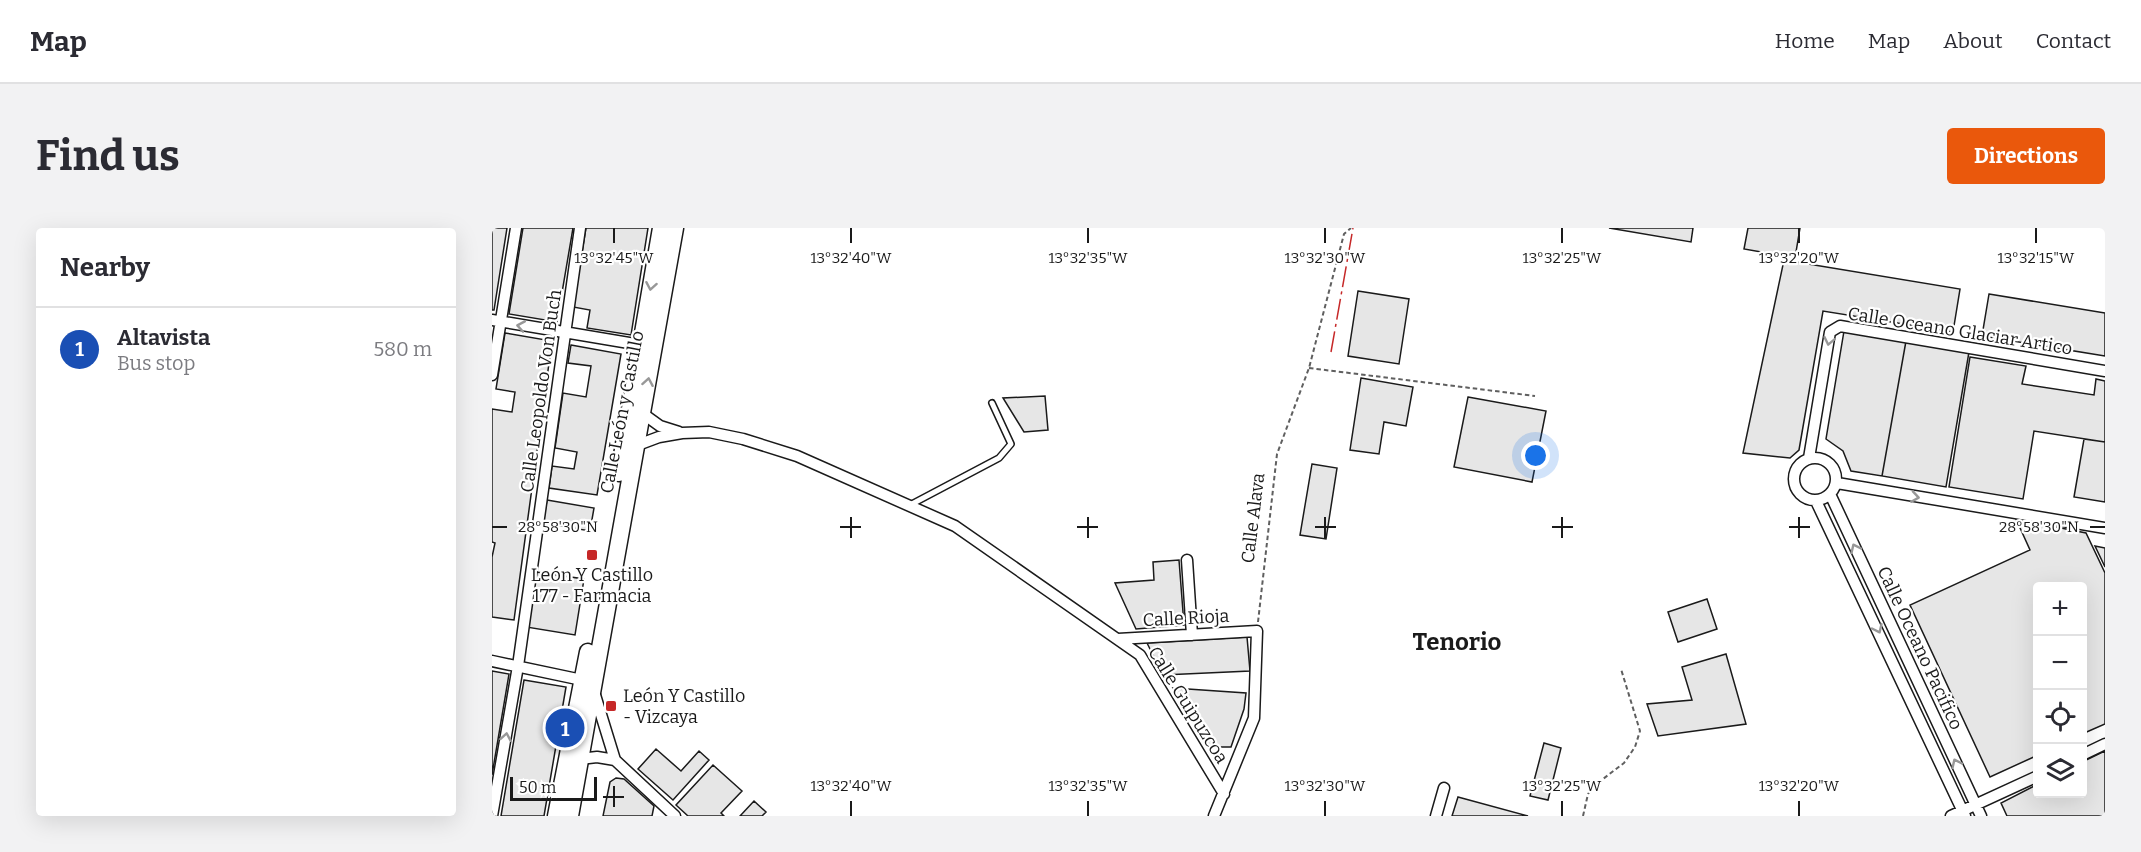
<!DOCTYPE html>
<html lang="en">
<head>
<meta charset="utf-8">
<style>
	:root { --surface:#fff; --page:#f2f2f3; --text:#2b2b33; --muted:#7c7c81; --line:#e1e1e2; --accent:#ea580c }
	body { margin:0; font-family:Bitter,serif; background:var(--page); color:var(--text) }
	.controls { position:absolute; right:18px; bottom:18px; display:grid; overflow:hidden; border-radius:6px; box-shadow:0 6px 24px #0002 }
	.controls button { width:54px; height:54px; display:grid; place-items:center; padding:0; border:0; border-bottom:2px solid var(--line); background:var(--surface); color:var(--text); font:30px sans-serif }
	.scale { position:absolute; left:18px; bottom:15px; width:87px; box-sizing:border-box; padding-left:6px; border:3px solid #1a1a1a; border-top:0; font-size:16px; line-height:21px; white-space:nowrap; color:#1a1a1a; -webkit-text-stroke:4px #fff; paint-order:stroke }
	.you { position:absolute; left:1044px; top:228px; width:21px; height:21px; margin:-15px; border:4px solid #fff; border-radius:50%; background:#1a73e8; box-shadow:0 0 0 9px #1a73e833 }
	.badge { display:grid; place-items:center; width:39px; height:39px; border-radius:50%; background:var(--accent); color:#fff; font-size:20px; font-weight:700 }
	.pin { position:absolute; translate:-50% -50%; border:3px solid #fff; box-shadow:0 2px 6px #0006 }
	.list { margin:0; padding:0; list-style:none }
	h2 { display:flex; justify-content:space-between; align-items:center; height:78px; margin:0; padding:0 24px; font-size:26px }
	h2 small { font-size:20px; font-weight:400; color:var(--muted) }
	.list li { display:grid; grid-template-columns:39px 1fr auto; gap:18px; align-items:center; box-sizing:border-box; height:84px; padding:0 24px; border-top:2px solid var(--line) }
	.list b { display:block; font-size:22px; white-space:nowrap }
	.list p { margin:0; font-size:20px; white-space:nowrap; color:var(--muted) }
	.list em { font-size:20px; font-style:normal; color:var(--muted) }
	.icon { flex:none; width:33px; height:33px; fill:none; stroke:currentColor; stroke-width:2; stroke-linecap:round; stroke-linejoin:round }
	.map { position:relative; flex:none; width:1613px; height:588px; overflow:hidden; border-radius:6px }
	header { display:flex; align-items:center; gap:36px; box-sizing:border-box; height:84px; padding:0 30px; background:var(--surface); border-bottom:2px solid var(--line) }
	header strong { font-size:28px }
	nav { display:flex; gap:33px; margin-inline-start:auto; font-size:21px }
	.intro { display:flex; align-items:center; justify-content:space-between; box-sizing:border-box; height:144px; padding:0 36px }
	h1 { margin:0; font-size:42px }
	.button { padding:15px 27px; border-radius:6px; background:var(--accent); color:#fff; font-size:21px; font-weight:700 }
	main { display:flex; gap:36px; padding:0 36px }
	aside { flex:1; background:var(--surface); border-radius:6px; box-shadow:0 6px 24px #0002 }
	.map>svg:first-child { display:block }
	.building { fill:#e6e6e6; stroke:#1a1a1a; stroke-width:1.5 }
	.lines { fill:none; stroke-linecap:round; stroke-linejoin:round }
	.lane-casing { stroke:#1a1a1a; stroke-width:8 }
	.street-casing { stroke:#1a1a1a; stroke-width:13 }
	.primary-casing { stroke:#1a1a1a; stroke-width:19 }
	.path { stroke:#5f5f5f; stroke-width:2; stroke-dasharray:4.5 3; stroke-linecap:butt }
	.lane { stroke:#fff; stroke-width:5 }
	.street { stroke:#fff; stroke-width:10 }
	.primary { stroke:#fff; stroke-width:16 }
	.power { stroke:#c62828; stroke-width:1.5; stroke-dasharray:21 4.5 3 4.5; stroke-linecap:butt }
	.oneway { stroke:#989898 }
	.ticks { fill:none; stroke:#1a1a1a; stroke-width:2 }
	.poi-dot { fill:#c62828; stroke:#fff; stroke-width:2 }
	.labels { text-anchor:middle; stroke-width:4.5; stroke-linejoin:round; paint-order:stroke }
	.street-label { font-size:18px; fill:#1a1a1a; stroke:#fff }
	.poi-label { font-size:18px; fill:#1a1a1a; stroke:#fff }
	.district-label { font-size:24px; font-weight:bold; fill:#1a1a1a; stroke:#fff }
	.ticks-label { font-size:15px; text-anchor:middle; fill:#1a1a1a; stroke:#fff; stroke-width:4.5; stroke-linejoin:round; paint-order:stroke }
</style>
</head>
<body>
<header>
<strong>Map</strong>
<nav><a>Home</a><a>Map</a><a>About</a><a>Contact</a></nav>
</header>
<div class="intro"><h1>Find us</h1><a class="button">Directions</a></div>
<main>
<aside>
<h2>Nearby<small></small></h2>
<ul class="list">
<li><span class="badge" style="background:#1a4fb4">1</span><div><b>Altavista</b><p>Bus stop</p></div><em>580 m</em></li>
</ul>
</aside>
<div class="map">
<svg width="1613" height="588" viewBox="0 0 1613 588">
	<rect width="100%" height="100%" fill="#fff"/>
	<path class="building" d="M0,0H15L2,82H0Z
		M31,0H81L65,94L17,86Z
		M94,0H156L139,107L95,100L98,82L81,79Z
		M1117,0H1201L1199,14Z
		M1256,0H1308L1303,30L1252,21Z
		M1292,32L1468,61L1461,104L1331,83L1307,222L1298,230L1251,225Z
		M866,63L917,71L907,136L856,128Z
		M1497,66L1613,85V128L1490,108Z
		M1352,103L1414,113L1390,248L1359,243L1351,223L1334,211Z
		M13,105L60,113L22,392L0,389V329L3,315L0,314V181L20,184L23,164L4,161Z
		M1414,113L1477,124L1454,259L1390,248Z
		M79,117L129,126L105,267L57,260L60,238L82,241L85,224L63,220L71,165L94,169L99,138L76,135Z
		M1478,129L1534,138L1530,156L1602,167L1604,151L1613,153V214L1542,203L1531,271L1457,259Z
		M869,150L921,159L914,198L892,194L887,226L858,222Z
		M553,168L556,202L532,204L511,170Z
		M976,169L1054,183L1040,254L962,239Z
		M1592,211L1613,214V274L1582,269Z
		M820,236L845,240L834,311L808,307Z
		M55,272L102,280L98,303L51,295Z
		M1524,291L1594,305L1613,345V496L1590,506V358H1546V527L1498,549L1418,377L1538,322Z
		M1603,318L1613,320V339Z
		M687,332L692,397L644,401L623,355L662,352L661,334Z
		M44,344L92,351L83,407L34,399Z
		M1215,371L1225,401L1186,414L1176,384Z
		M755,409L758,443L671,447L655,415Z
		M1234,426L1254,496L1166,508L1155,476L1200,472L1190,439Z
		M0,443L17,446L0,547Z
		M32,452L74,459L52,588H9Z
		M681,460L754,465L752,481L739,519H716Z
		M1052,515L1069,520L1056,572L1038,568Z
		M164,521L189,543L207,523L217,532L181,572L146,541Z
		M1613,523V588H1515L1509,575L1546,556V566H1590V534Z
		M221,537L250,563L229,585L232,588H196L184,577Z
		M124,550L132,551L162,578L160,588H111L118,554Z
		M966,569L1036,588H960Z
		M262,573L274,584L270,588H248Z"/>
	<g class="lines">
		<g class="lane-casing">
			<path id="lane" d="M418,277L507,230L519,216L500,175"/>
		</g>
		<g class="street-casing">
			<path id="street" d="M0,92L149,117
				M0,147L24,0
				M150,185L168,198L187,204
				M143,218L167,209L190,205L217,204L251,211L305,228L463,298L648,427L732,566
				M1302 251a21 21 0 1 1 42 0a21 21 0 1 1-42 0Z
				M1317,230L1338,104L1348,98L1613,143
				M1345,255L1613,300
				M1338,266L1489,588
				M1324,273L1473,588
				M695,332L700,407
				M626,411L765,403L762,490L722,588
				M0,433L90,452
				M103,467L123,532L183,588
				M1590,527L1613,516
				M88,531L105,529L123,532
				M0,588L26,438L88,0
				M944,588L952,560
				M1459,588L1546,548"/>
		</g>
		<g class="primary-casing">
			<path id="primary" d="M127,245L169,0
				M64,588L96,424
				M78,588L183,0"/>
		</g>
		<path class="path" d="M817,140L1043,168
			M766,394L785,226L817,140L852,6L859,0
			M1091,588L1096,566L1103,557L1132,535L1143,519L1148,503L1129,441"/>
		<use href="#lane" class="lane"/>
		<use href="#street" class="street"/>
		<use href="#primary" class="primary"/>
		<path class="power" d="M839,124L861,0"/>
	</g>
	<defs><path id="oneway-chevron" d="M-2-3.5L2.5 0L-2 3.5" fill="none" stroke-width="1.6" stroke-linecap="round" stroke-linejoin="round" transform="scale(1.5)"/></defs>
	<g class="oneway">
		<use href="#oneway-chevron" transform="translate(159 58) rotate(100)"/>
		<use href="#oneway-chevron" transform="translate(29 98) rotate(-170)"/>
		<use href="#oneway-chevron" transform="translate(1337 113) rotate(102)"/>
		<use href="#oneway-chevron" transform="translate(156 154) rotate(-80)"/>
		<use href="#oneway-chevron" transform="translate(1423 269) rotate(9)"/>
		<use href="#oneway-chevron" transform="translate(1363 320) rotate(-115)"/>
		<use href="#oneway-chevron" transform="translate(1386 401) rotate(65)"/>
		<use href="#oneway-chevron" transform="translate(14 509) rotate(-80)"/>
		<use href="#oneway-chevron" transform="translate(1464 535) rotate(-115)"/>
	</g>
	<path class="ticks" d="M122,0V15M359,0V15M596,0V15M833,0V15M1070,0V15M1307,0V15M1544,0V15M359,289V310M596,289V310M833,289V310M1070,289V310M1307,289V310M0,299H15M348,299H369M585,299H606M823,299H844M1060,299H1081M1297,299H1318M1598,299H1613M122,558V579M111,569H132M359,573V588M596,573V588M833,573V588M1070,573V588M1307,573V588"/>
	<g class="poi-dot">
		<rect x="94" y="321" width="12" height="12" rx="3"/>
		<rect x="113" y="472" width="12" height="12" rx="3"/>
	</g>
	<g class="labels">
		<g class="street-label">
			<text transform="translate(1468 103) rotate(9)" y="6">Calle Oceano Glaciar Artico</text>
			<text transform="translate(49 163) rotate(-82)" y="6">Calle Leopoldo Von Buch</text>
			<text transform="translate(130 184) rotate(-79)" y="6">Calle León y Castillo</text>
			<text transform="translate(761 290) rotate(-83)" y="6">Calle Alava</text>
			<text transform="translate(694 390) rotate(-3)" y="6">Calle Rioja</text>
			<text transform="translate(1428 420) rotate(65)" y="6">Calle Oceano Pacifico</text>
			<text transform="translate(696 477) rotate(58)" y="6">Calle Guipuzcoa</text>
		</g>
		<g class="poi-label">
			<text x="100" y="353">León Y Castillo<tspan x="100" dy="21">177 - Farmacia</tspan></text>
			<text x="131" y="474" text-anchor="start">León Y Castillo<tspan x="131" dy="21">- Vizcaya</tspan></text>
		</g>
		<g class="district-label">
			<text x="965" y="422">Tenorio</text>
		</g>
	</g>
	<g class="ticks-label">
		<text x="122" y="35">13°32'45"W</text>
		<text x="359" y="35">13°32'40"W</text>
		<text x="596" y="35">13°32'35"W</text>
		<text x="833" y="35">13°32'30"W</text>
		<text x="1070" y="35">13°32'25"W</text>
		<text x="1307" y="35">13°32'20"W</text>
		<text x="1544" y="35">13°32'15"W</text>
		<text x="66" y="304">28°58'30"N</text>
		<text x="1547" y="304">28°58'30"N</text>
		<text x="359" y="563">13°32'40"W</text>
		<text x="596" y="563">13°32'35"W</text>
		<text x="833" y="563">13°32'30"W</text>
		<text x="1070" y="563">13°32'25"W</text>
		<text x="1307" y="563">13°32'20"W</text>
	</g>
</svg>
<div class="controls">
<button>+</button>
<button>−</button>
<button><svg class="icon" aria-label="locate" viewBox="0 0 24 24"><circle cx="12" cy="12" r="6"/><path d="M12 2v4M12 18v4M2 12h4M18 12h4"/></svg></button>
<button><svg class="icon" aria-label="layers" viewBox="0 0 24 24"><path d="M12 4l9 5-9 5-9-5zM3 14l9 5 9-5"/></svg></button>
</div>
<div class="scale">50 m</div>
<div class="you"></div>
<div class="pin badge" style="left:73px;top:500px;background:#1a4fb4">1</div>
</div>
</main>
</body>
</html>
